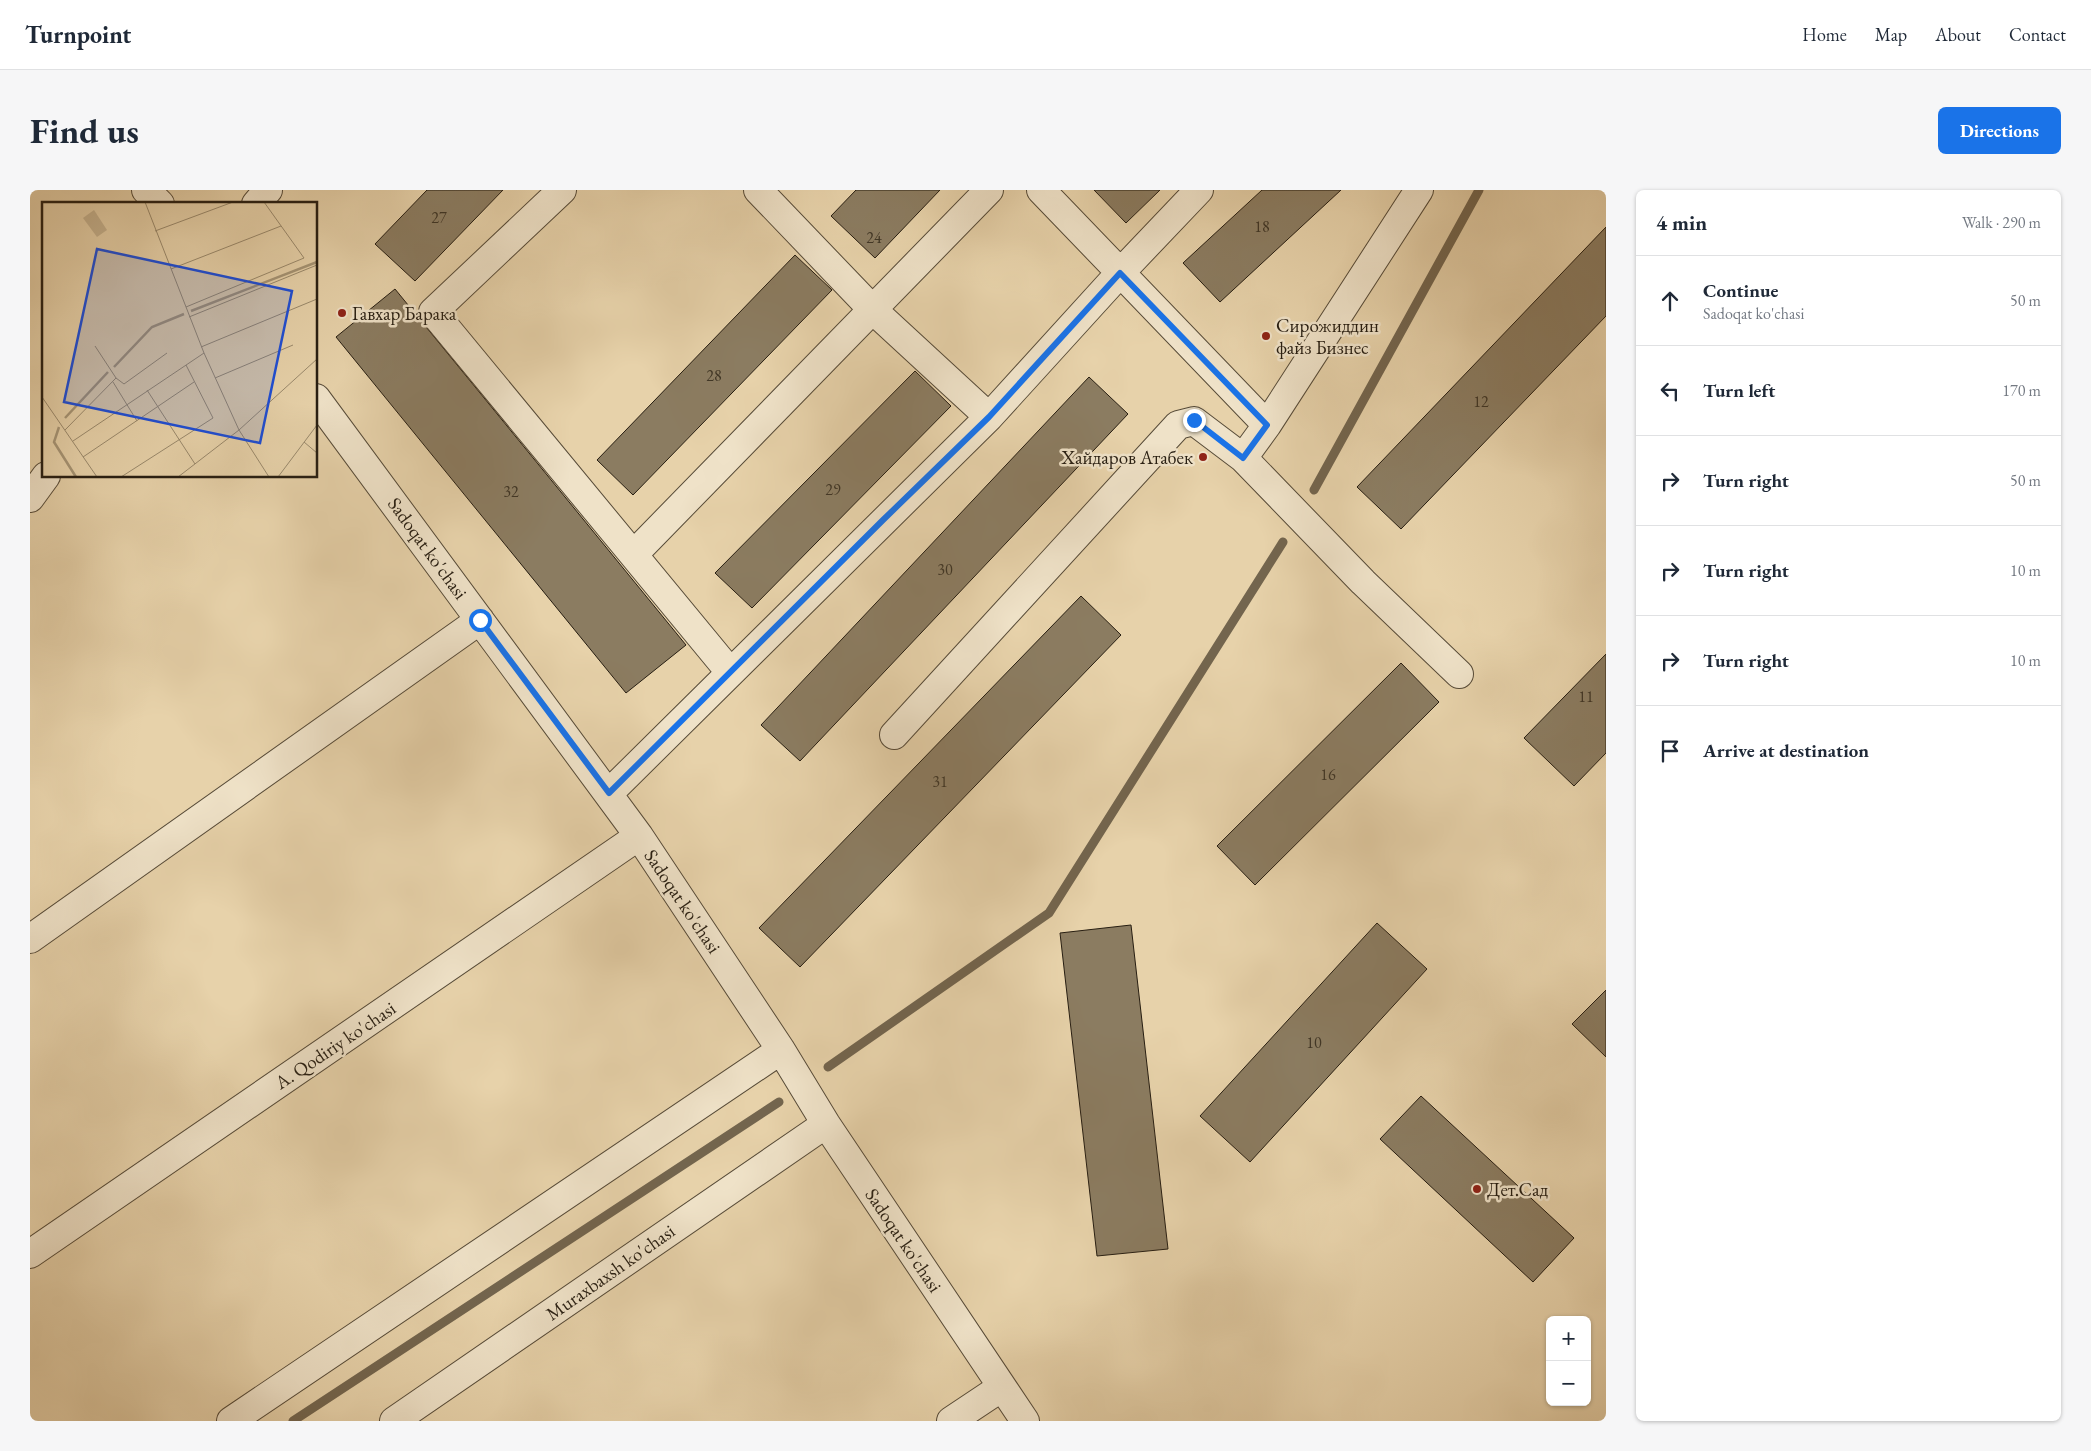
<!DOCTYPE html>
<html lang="en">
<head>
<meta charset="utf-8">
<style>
	:root { --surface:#fff; --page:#f6f6f7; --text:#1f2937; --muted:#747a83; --line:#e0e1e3; --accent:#1a73e8 }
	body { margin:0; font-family:"EB Garamond",serif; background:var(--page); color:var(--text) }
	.controls { position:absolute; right:15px; bottom:15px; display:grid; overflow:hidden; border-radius:8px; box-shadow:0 1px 4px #0004 }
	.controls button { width:45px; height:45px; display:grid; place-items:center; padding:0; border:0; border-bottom:1px solid var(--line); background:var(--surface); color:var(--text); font:25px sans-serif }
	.stop { position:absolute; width:15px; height:15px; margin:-11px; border:4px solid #1a73e8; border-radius:50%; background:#fff }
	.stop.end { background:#1a73e8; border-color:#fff; box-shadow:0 1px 5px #0008 }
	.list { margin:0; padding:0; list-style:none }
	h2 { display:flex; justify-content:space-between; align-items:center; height:65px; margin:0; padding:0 20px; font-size:21px }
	h2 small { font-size:16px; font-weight:400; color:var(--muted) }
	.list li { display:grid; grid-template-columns:32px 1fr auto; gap:15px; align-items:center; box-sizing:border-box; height:90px; padding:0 20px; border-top:1px solid var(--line) }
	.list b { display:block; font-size:19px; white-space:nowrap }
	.list p { margin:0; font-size:16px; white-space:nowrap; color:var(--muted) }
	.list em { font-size:16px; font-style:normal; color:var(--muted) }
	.icon { flex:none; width:28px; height:28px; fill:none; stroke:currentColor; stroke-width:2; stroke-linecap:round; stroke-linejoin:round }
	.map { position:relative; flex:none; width:1576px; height:1231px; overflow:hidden; border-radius:8px }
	header { display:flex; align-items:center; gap:30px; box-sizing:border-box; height:70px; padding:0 25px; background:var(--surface); border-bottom:1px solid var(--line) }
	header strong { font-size:24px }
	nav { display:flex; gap:28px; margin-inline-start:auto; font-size:18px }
	.intro { display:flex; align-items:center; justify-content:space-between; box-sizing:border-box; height:120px; padding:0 30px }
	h1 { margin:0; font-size:35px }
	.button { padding:12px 22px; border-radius:8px; background:var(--accent); color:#fff; font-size:18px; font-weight:700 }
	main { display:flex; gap:30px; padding:0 30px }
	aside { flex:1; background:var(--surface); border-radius:8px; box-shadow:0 1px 4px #0004 }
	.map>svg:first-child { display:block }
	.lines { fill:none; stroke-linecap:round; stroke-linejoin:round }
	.stream { stroke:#73654e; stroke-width:9 }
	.building { fill:#8b7c61; stroke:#271e12 }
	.minor-casing { stroke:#574b38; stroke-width:30 }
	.minor { stroke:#efe2c8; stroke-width:28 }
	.route { stroke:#1a73e8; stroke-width:6 }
	.poi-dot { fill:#8f2418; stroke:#efe2c8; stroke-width:2 }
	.labels { text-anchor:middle; stroke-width:5; stroke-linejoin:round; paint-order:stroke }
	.number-label { font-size:16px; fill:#403626 }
	.poi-label { font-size:19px; fill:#271e12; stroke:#efe2c8; text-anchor:start }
	.street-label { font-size:19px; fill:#271e12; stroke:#efe2c8 }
	.inset-river { fill:none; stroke:#a69576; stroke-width:2.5 }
	.inset-road { fill:none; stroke:#9a8a6d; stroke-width:1 }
	.view { fill:#1d4ed8; fill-opacity:0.15; stroke:#1d4ed8; stroke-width:2.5 }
	.inset-edge { fill:none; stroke:#271e12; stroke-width:2.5 }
</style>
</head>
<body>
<header>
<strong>Turnpoint</strong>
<nav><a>Home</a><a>Map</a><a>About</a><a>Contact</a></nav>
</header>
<div class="intro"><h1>Find us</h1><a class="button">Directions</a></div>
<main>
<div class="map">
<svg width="1576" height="1231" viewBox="0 0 1576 1231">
	<rect width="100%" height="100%" fill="#e7d2aa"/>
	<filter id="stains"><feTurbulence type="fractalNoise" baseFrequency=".004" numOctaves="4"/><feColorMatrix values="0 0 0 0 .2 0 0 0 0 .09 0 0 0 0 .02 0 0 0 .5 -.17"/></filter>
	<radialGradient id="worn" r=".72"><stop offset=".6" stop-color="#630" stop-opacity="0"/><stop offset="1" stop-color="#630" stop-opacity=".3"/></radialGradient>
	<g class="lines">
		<path class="stream" d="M1284,300L1449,0
			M798,877L1019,723L1253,352
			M263,1231L749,912"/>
	</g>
	<path class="building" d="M397,0H473L385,91L345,54Z
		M826,0H910L845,68L801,26Z
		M1064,0H1130L1096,33Z
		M1232,0H1311L1190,112L1153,73Z
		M1576,37V126L1371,339L1327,297Z
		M765,65L802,100L603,305L567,270Z
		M365,99L656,455L596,503L306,147Z
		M885,181L921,216L722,418L685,383Z
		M1059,187L1098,224L770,571L731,535Z
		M1051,406L1091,445L770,777L729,738Z
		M1576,464V563L1544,596L1494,548Z
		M1371,473L1409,512L1225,695L1187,656Z
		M1347,733L1397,779L1220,972L1170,926Z
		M1101,735L1138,1059L1067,1066L1030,743Z
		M1576,800V867L1542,834Z
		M1391,906L1544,1048L1503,1092L1350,949Z"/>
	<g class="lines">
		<g class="minor-casing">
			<path id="minor" d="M116,0L130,14
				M532,0L403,122L700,482
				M728,0L843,120L959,227
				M1011,0L1237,235
				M1389,0L1237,235L1213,268L1333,392L1429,484
				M226,14L238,0
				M286,208L609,646L751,860L796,934L995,1231
				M0,308L16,286
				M604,364L959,0
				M864,545L1148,235L1164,231L1213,268
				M579,603L959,227L1090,83L1169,0
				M0,749L450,430
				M0,1064L609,646
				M201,1231L751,860
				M364,1231L796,934
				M921,1231L972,1197"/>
		</g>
		<use href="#minor" class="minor"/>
	</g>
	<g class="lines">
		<path class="route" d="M450,430L579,603L853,330L959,227L1090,83L1237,235L1213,268L1164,230"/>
	</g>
	<g class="poi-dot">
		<circle cx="312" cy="123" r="5"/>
		<circle cx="1236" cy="146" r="5"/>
		<circle cx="1173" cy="267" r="5"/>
		<circle cx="1447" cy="999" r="5"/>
	</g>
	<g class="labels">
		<g class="number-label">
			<text x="409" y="33">27</text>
			<text x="1232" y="42">18</text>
			<text x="844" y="53">24</text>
			<text x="684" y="191">28</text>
			<text x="1451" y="217">12</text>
			<text x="803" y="305">29</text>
			<text x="481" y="307">32</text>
			<text x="915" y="385">30</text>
			<text x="1556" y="512">11</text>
			<text x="1298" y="590">16</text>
			<text x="910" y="597">31</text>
			<text x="1284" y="858">10</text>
		</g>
		<g class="poi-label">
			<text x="322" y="130">Гавхар Барака</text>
			<text x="1246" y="142">Сирожиддин<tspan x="1246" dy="22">файз Бизнес</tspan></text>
			<text x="1163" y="274" text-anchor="end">Хайдаров Атабек</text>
			<text x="1457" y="1006">Дет.Сад</text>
		</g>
		<g class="street-label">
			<text transform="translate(398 358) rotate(54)" y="7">Sadoqat ko'chasi</text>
			<text transform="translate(653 711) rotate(56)" y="7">Sadoqat ko'chasi</text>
			<text transform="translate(305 855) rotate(-34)" y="7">A. Qodiriy ko'chasi</text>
			<text transform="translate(874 1050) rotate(56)" y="7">Sadoqat ko'chasi</text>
			<text transform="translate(580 1082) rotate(-35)" y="7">Muraxbaxsh ko'chasi</text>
		</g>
	</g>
	<g transform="translate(12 12)">
		<rect width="275" height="275" fill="#e7d2aa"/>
		<path d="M52,8L65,28L55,35L41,16Z" fill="#c6b390"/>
		<path class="inset-river" d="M149,109L275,60M72,165L110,125L142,112M23,216L66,170M17,225L12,240L34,275"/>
		<path class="inset-road" d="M103,0L162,151L197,228L227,275M113,29L191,0M129,67L239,24M144,105L262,56L222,0M147,115L275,63M159,145L275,97M74,176L82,182L125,151M173,176L251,143M71,180L95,219M105,188L153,262M0,195L55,275M23,228L74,176L53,144M31,239L162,151M262,240L275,251M41,255L152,180M79,275L171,216L144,163M136,275L197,228L275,157M236,275L275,223"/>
		<path class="view" d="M55,47L250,89L218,241L22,200Z"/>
		<rect width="275" height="275" class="inset-edge"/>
	</g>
	<rect width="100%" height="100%" filter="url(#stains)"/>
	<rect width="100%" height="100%" fill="url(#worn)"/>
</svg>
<div class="controls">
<button>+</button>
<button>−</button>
</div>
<div class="stop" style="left:450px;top:430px"></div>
<div class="stop end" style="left:1164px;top:230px"></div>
</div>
<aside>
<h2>4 min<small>Walk · 290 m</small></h2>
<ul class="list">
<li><svg class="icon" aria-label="ahead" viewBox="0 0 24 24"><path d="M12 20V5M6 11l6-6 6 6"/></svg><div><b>Continue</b><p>Sadoqat ko'chasi</p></div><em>50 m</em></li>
<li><svg class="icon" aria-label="left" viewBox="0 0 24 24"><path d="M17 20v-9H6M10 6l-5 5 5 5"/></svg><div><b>Turn left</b></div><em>170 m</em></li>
<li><svg class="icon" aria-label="right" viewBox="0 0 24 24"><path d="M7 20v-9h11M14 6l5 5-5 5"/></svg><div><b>Turn right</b></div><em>50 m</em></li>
<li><svg class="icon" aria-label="right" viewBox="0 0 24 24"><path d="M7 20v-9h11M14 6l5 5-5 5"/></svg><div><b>Turn right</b></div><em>10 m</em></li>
<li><svg class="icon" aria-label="right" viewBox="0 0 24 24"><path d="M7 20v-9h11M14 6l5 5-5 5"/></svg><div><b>Turn right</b></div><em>10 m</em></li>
<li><svg class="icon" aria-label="arrive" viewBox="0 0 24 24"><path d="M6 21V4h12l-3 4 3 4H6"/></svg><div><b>Arrive at destination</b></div></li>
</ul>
</aside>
</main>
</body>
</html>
